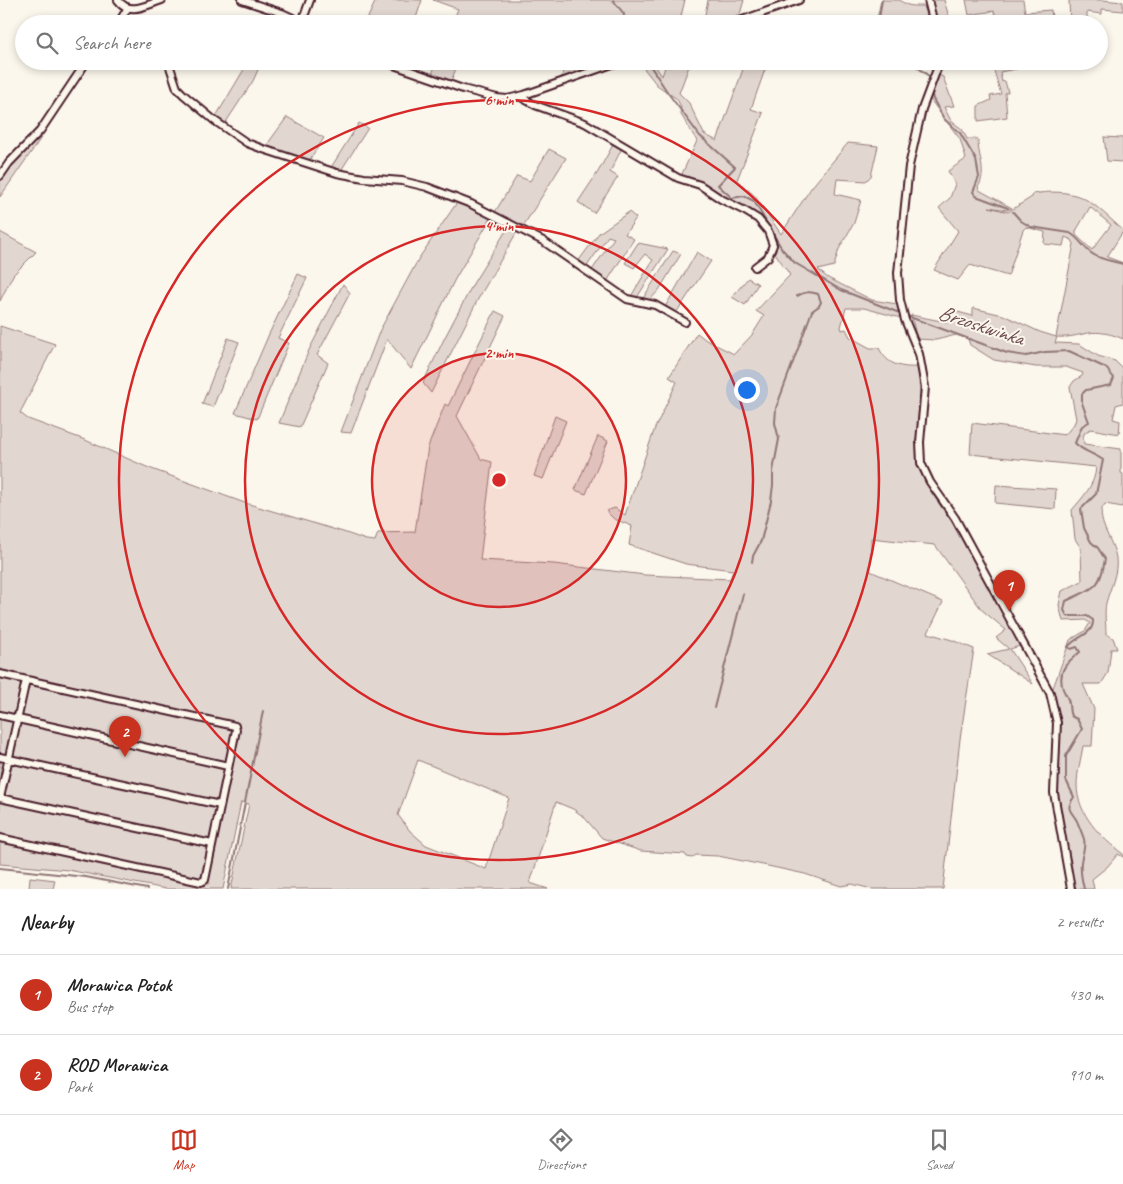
<!DOCTYPE html>
<html lang="en">
<head>
<meta charset="utf-8">
<style>
	:root { --surface:#fff; --page:#f2f2f2; --text:#222; --muted:#767676; --line:#e0e0e0; --accent:#c8321e }
	body { margin:0; font-family:Caveat,sans-serif; background:var(--page); color:var(--text) }
	.you { position:absolute; left:746px; top:389px; width:18px; height:18px; margin:-12px; border:4px solid #fff; border-radius:50%; background:#1a73e8; box-shadow:0 0 0 8px #1a73e833 }
	.badge { display:grid; place-items:center; width:32px; height:32px; border-radius:50%; background:var(--accent); color:#fff; font-size:16px; font-weight:700 }
	.pin { position:absolute; translate:-50% -41px; filter:drop-shadow(0 1px 2px #0008) }
	.pin::after { content:''; position:absolute; top:26px; width:18px; height:15px; background:inherit; clip-path:polygon(0 0,100% 0,50% 100%) }
	.list { margin:0; padding:0; list-style:none }
	h2 { display:flex; justify-content:space-between; align-items:center; height:65px; margin:0; padding:0 20px; font-size:21px }
	h2 small { font-size:16px; font-weight:400; color:var(--muted) }
	.list li { display:grid; grid-template-columns:32px 1fr auto; gap:15px; align-items:center; box-sizing:border-box; height:80px; padding:0 20px; border-top:1px solid var(--line) }
	.list b { display:block; font-size:19px; white-space:nowrap }
	.list p { margin:0; font-size:16px; white-space:nowrap; color:var(--muted) }
	.list em { font-size:16px; font-style:normal; color:var(--muted) }
	.icon { flex:none; width:28px; height:28px; fill:none; stroke:currentColor; stroke-width:2; stroke-linecap:round; stroke-linejoin:round }
	.map { position:relative; flex:none; width:1123px; height:889px; overflow:hidden }
	.search { position:absolute; background:var(--surface); box-shadow:0 2px 8px #0003; left:15px; right:15px; top:15px; height:55px; display:flex; align-items:center; gap:12px; box-sizing:border-box; padding:0 18px; border-radius:28px; color:var(--muted); font-size:19px }
	.sheet { height:225px; background:var(--surface) }
	nav { display:flex; justify-content:space-around; align-items:center; box-sizing:border-box; height:70px; border-top:1px solid var(--line); background:var(--surface); font-size:14px; color:var(--muted) }
	nav a { display:grid; justify-items:center; gap:2px }
	nav .on { color:var(--accent) }
	.map>svg:first-child { display:block }
	.green { fill:#e2d7d0; stroke:#967b7e; fill-rule:evenodd }
	.lines { fill:none; stroke-linecap:round; stroke-linejoin:round }
	.stream { stroke:#907477; stroke-width:2 }
	.minor-casing { stroke:#4a1f2b; stroke-width:10 }
	.minor { stroke:#fbf7ec; stroke-width:6 }
	.ring { fill:none; stroke:#d62828; stroke-width:2.5 }
	.labels { text-anchor:middle; stroke-width:4; stroke-linejoin:round; paint-order:stroke }
	.water-label { font-size:21px; font-style:italic; fill:#6d4a51; stroke:#fbf7ec }
	.centre { fill:#d62828; stroke:#fbf7ec; stroke-width:2.5 }
	.ring-label { font-size:15px; text-anchor:middle; font-weight:bold; fill:#d62828; stroke:#fbf7ec; stroke-width:4; stroke-linejoin:round; paint-order:stroke }
</style>
</head>
<body>
<div class="map">
<svg width="1123" height="889" viewBox="0 0 1123 889">
	<rect width="100%" height="100%" fill="#fbf7ec"/>
	<filter id="ink" filterUnits="userSpaceOnUse"><feTurbulence type="fractalNoise" baseFrequency=".02" numOctaves="2"/><feDisplacementMap in="SourceGraphic" scale="10" xChannelSelector="R" yChannelSelector="G"/><feConvolveMatrix kernelMatrix="1 2 1 2 8 2 1 2 1" color-interpolation-filters="sRGB"/></filter>
	<g filter="url(#ink)">
		<path class="green" d="M376,0H422L414,24H365Z
			M433,0H685L679,24H563L553,20L551,24H452L458,9Z
			M708,0H744L740,14L714,24H703Z
			M881,0H900C907,7 914,6 924,6L929,24H876Z
			M931,0H944L951,24H938Z
			M966,0H1023L1025,12L1051,10L1053,24H999L994,11L969,15Z
			M1069,0H1102L1123,2V11L1102,9V14L1087,12V24H1070Z
			M249,61L261,63L253,81L224,125L215,118Z
			M437,61H459L451,81L432,74Z
			M566,61H586L583,70L561,79Z
			M638,61H652L662,76L667,61H691L679,93L689,103L704,134L717,141L746,61H768L751,109L763,113L737,180L755,196L781,234L811,188L848,143L878,146L871,176L866,181L837,179L835,194L861,200L854,223L839,249L834,266L818,270L828,278L872,300L897,304L901,318L864,308H846L841,327L842,330L846,329L850,337L870,348H879C887,365 901,368 918,367L920,393L917,458C922,486 945,510 960,534C981,571 1000,609 1020,646L1010,649L1033,684L987,654L1009,649L996,638L1006,630L982,610L935,545L871,538L870,571L943,602L928,633L952,640L974,649L960,739L943,889H872L852,884L841,886L805,874L768,866L718,856L696,855L692,858L687,857L685,854L641,851L602,838L584,817L573,809L556,802L530,883L548,889H231L249,804L241,802L223,889H166L68,870L0,864V326L55,344L20,413L28,419L85,440L149,468L242,502L343,532L366,540L375,541L378,533L415,532L428,447L445,404L448,406L495,311L505,316L457,416L481,459L492,462L480,560L554,564L645,575L730,579L733,570L686,564L629,545L632,526L614,519L606,511L615,508L625,515L655,428L677,382L669,377L697,333L706,340L734,354L752,335L764,316L756,311L790,275L775,253V245L769,229L703,183L681,176L697,141L680,113L681,107L677,99L657,85ZM418,760L509,798L486,869L426,845L410,831L398,815Z
			M993,61H997L999,66L1008,64V61H1060L1000,72L1002,82L1005,81L1008,92L1005,93L1007,117L978,121V106L991,100L990,96L1001,94L994,71Z
			M939,75L943,77L954,106L944,107L951,121L962,129L967,139H978C977,155 988,172 978,187L979,190L1012,208L1007,210L989,207L1008,212L1032,197L1033,194C1049,191 1068,191 1083,198C1096,204 1112,221 1123,230V234L1122,233L1107,257L1123,263V339C1113,334 1099,331 1088,333C1077,335 1069,338 1057,337L1055,343L1079,344L1098,356L1115,361L1123,369V403L1116,405L1113,419L1120,421L1119,434L1091,429L1085,432L1083,437L1084,444L1121,449V473L1123,474V507L1105,504C1093,517 1114,541 1116,558C1118,574 1110,588 1106,603C1104,612 1106,625 1106,634L1113,638L1117,649H1111L1108,673L1101,684H1083L1094,709L1092,746H1083C1081,759 1077,772 1077,785C1077,814 1101,838 1123,854V857L1118,854L1107,867L1092,879L1094,889H1076L1058,801L1059,715L1052,691L1070,640L1085,631L1090,623L1085,620L1063,621L1059,605L1062,591L1082,581L1081,548L1075,539L1072,510C1083,497 1095,485 1096,467L970,454L972,423L1065,435L1074,424L1076,419L1070,387L1074,381L1082,376L1083,373L1066,367H1036L994,360L970,345L968,339L956,335L936,340L917,339L911,315L946,322L950,310L973,316V308L1003,315L1040,332L1056,337L1074,244L1072,240L1065,237L1063,246L1044,244L1045,232L1026,227L1023,230L1008,276L970,265L958,280L934,270L958,231L939,208L950,198L955,184L948,171L966,159L960,139L929,98ZM1090,207L1111,225L1092,250L1076,235V231Z
			M287,117L324,138L308,162L268,149L266,146Z
			M359,123L368,128L340,172L330,169Z
			M39,133L43,135L0,197V179Z
			M1104,137L1123,138V162L1107,161Z
			M614,143L622,148L610,172L618,177L594,213L578,202L598,172Z
			M549,149L566,158L522,228L495,212L517,176L530,181Z
			M458,201L492,216L455,279L411,369L387,339L351,433L341,432L380,330L419,258Z
			M629,212L636,218L625,234L634,239L606,283L590,273L614,238L608,236L585,269L577,263L599,233Z
			M509,226L518,230L477,301L431,393L423,383L444,339L474,282Z
			M0,232L36,252L13,275L0,301Z
			M638,243L668,249L636,299L630,298L653,260L645,254L634,268L625,263Z
			M673,251L681,254L659,290L649,301L642,300Z
			M697,252L711,261L676,313L665,307Z
			M298,274L307,278L278,338L289,343L257,419L235,413L269,334Z
			M748,278L758,284L745,305L732,297Z
			M343,284L350,293L317,355L328,363L300,427L279,423L309,350Z
			M228,338L239,342L213,407L202,404Z
			M555,416L566,421L543,479L534,476Z
			M598,436L608,441L586,494L575,490Z
			M996,485L1056,489L1055,509L995,503Z
			M30,877L55,880L53,889H29Z"/>
		<g class="lines">
			<path class="stream" d="M613,0L624,14L623,24
				M878,24L882,0
				M647,61L668,93L700,136L735,167L718,185L732,198L744,196L754,201L782,249L795,263L841,290L902,314
				M904,61L915,65L930,77
				M935,83L932,95L933,99L944,119L960,133L976,160L979,177L973,192L976,196L1008,208
				M1013,212L1021,221L1031,227L1070,233C1079,238 1083,247 1091,253C1100,260 1113,261 1123,264
				M907,316L1007,353L1026,356L1045,352L1069,351L1106,368L1114,378L1111,385L1086,390L1082,394V403L1089,422L1082,426L1075,443C1082,451 1093,453 1103,460L1096,494L1081,509L1084,528L1091,542L1098,548L1105,559C1100,591 1092,588 1066,601L1064,610L1067,616H1087L1093,620C1094,635 1076,636 1068,647L1071,649L1077,647L1080,652C1067,662 1057,671 1063,689C1065,694 1069,699 1069,704C1070,712 1068,716 1077,719L1082,729L1066,756V780L1074,797C1065,810 1071,810 1077,821C1079,826 1082,833 1084,839C1086,848 1082,854 1081,862C1080,871 1082,881 1084,889
				M752,562L753,556L761,541L771,501L773,485V471L779,439L775,423L776,408L812,311L819,306L821,302L818,294C809,291 805,292 797,296
				M714,708L743,594
				M0,868L86,877L147,889
				M228,889L263,711"/>
			<g class="minor-casing">
				<path id="minor" d="M118,0C130,16 146,5 162,0
					M242,0L282,13L306,24
					M928,0L934,24
					M302,22L310,0
					M118,24L127,9
					M731,24L799,0
					M168,61L177,88L184,95L215,121L247,143L263,149L337,173L364,178L402,181L427,187L471,204L543,241L627,299L655,305L685,322
					M382,61L463,89L497,98L507,99L524,95L621,61
					M940,61L922,109L909,166L898,273L900,300L905,320L919,354L925,387L920,442L921,463L930,482L955,518L1050,693L1057,723L1054,793L1071,889
					M519,96L535,105L585,123L678,178L700,185L721,199L745,211L758,219L768,231L773,245L768,257L755,267
					M0,176L9,163L40,131L87,61
					M0,674L235,726L236,730L205,880L201,882L0,838
					M0,715L228,766
					M0,757L220,805
					M0,798L212,844
					M0,798L26,680"/>
			</g>
			<use href="#minor" class="minor"/>
		</g>
	</g>
	<circle cx="499" cy="480" r="127" fill="#d62828" fill-opacity=".12"/>
	<g class="ring">
		<circle cx="499" cy="480" r="127"/>
		<circle cx="499" cy="480" r="254"/>
		<circle cx="499" cy="480" r="380"/>
	</g>
	<g class="labels">
		<g class="water-label">
			<text transform="translate(981 325) rotate(18)" y="7">Brzoskwinka</text>
		</g>
	</g>
	<circle cx="499" cy="480" r="8" class="centre"/>
	<g class="ring-label">
		<text x="499" y="105">6 min</text>
		<text x="499" y="231">4 min</text>
		<text x="499" y="358">2 min</text>
	</g>
</svg>
<div class="you"></div>
<div class="pin badge" style="left:1009px;top:611px">1</div>
<div class="pin badge" style="left:125px;top:757px">2</div>
<div class="search"><svg class="icon" aria-label="search" viewBox="0 0 24 24"><circle cx="10" cy="10" r="6"/><path d="M15 15l6 6"/></svg>Search here</div>
</div>
<section class="sheet">
<h2>Nearby<small>2 results</small></h2>
<ul class="list">
<li><span class="badge">1</span><div><b>Morawica Potok</b><p>Bus stop</p></div><em>430 m</em></li>
<li><span class="badge">2</span><div><b>ROD Morawica</b><p>Park</p></div><em>910 m</em></li>
</ul>
</section>
<nav>
<a class="on"><svg class="icon" aria-label="map" viewBox="0 0 24 24"><path d="M3 6l6-2 6 2 6-2v14l-6 2-6-2-6 2zM9 4v14M15 6v14"/></svg>Map</a>
<a><svg class="icon" aria-label="directions" viewBox="0 0 24 24"><path d="M12 3l9 9-9 9-9-9zM9 14v-3h6M13 9l2 2-2 2"/></svg>Directions</a>
<a><svg class="icon" aria-label="saved" viewBox="0 0 24 24"><path d="M7 4h10v16l-5-4-5 4z"/></svg>Saved</a>
</nav>
</body>
</html>
